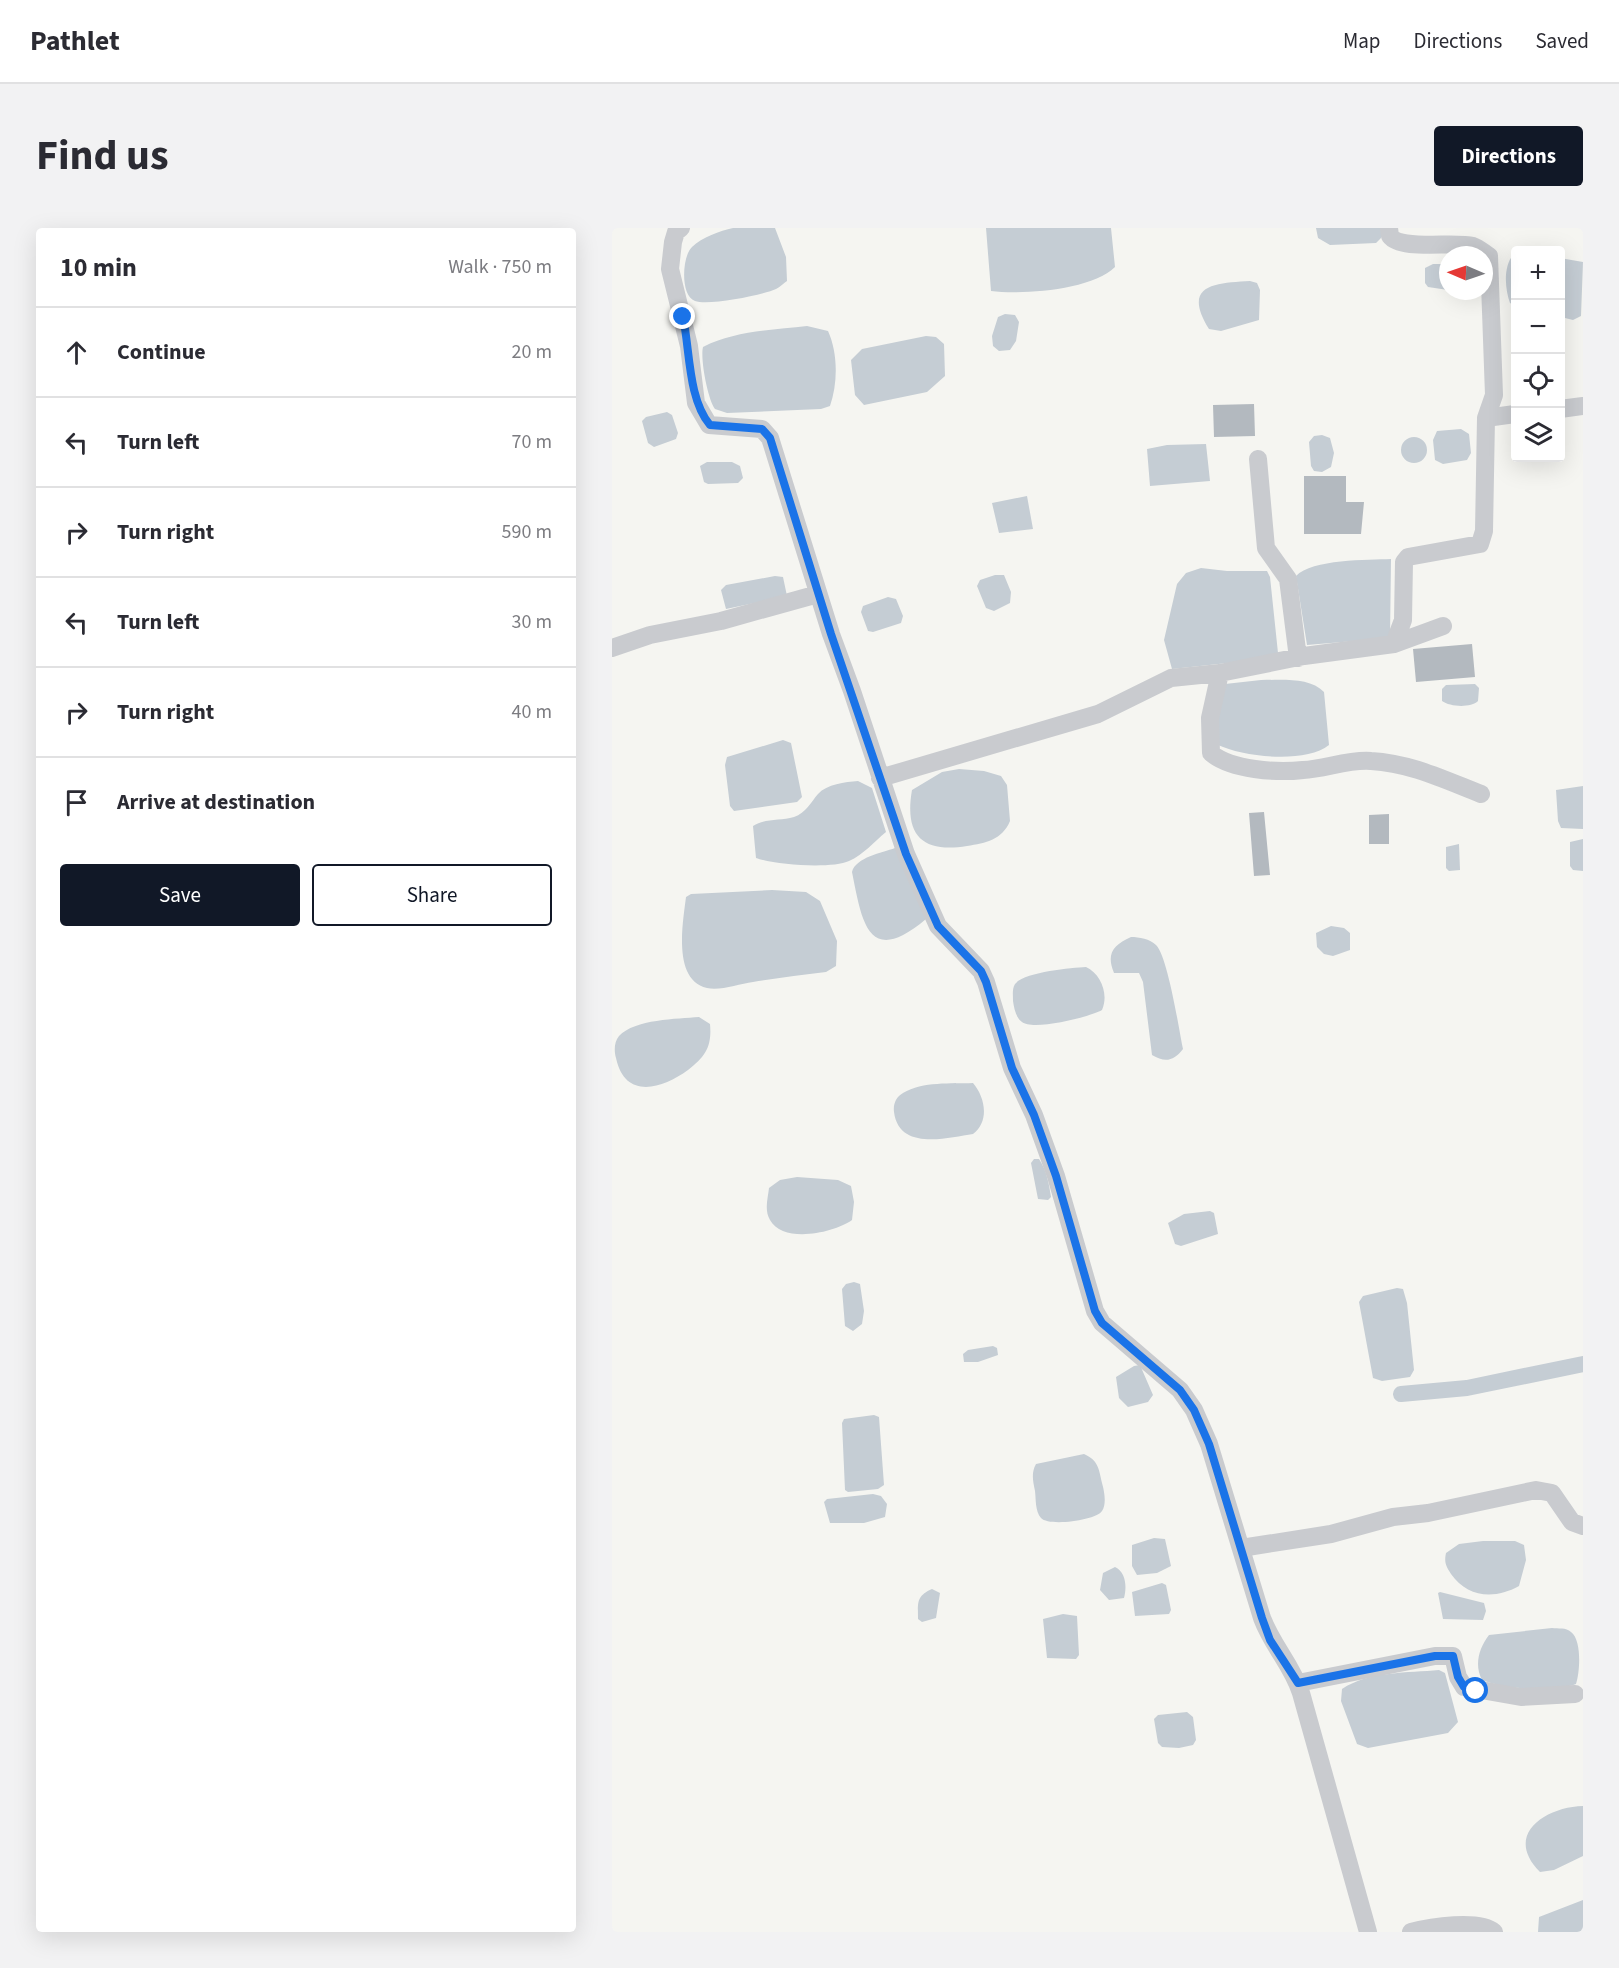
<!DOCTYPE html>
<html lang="en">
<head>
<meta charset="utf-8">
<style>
	:root { --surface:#fff; --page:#f2f2f3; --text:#2b2b33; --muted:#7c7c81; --line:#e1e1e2; --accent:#111827 }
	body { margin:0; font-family:"Source Sans 3",sans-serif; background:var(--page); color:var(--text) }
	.controls { position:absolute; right:18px; top:18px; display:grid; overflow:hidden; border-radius:6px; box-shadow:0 6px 24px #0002 }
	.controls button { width:54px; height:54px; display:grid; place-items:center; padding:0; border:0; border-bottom:2px solid var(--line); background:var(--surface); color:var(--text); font:30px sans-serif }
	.compass { position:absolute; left:827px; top:18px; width:54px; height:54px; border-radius:50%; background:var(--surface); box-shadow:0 6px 24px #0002; rotate:272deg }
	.stop { position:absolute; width:18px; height:18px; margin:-14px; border:4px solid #1a73e8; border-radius:50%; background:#fff }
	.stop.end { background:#1a73e8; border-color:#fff; box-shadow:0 2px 6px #0008 }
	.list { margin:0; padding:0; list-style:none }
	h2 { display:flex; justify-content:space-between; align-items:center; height:78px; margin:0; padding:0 24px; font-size:26px }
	h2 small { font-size:20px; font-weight:400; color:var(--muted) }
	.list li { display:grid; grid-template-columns:39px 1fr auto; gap:18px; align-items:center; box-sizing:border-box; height:90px; padding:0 24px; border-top:2px solid var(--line) }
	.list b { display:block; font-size:22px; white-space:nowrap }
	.list em { font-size:20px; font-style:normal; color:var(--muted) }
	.actions { display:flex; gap:12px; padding:18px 24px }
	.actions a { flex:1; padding:14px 0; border:2px solid var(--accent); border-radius:6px; text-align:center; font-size:21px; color:var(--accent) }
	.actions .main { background:var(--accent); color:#fff }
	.icon { flex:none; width:33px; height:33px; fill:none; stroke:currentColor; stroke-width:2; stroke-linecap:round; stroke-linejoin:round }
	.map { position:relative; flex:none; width:971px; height:1704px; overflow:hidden; border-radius:6px }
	header { display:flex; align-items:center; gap:36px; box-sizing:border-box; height:84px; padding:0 30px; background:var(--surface); border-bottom:2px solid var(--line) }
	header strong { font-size:28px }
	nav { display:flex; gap:33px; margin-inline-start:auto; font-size:21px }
	.intro { display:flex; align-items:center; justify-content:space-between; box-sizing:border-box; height:144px; padding:0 36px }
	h1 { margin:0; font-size:42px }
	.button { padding:15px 27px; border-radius:6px; background:var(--accent); color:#fff; font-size:21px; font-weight:700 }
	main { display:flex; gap:36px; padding:0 36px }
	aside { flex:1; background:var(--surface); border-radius:6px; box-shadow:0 6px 24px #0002 }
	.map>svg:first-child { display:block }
	.water { fill:#c5cdd4 }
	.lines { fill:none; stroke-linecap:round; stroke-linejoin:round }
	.canal { stroke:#c5cdd4; stroke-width:16 }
	.building { fill:#b3b9bf }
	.minor { stroke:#c9cbcf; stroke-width:18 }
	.route { stroke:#1a73e8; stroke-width:8 }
</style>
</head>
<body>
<header>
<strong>Pathlet</strong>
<nav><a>Map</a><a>Directions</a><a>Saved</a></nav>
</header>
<div class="intro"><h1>Find us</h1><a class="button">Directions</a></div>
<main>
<aside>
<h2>10 min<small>Walk · 750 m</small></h2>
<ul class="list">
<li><svg class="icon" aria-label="ahead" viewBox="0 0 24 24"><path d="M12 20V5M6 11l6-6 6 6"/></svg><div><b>Continue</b></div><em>20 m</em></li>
<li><svg class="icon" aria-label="left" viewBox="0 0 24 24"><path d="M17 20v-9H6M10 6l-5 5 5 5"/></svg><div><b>Turn left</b></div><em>70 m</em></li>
<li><svg class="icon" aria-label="right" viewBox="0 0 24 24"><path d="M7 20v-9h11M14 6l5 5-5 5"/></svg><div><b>Turn right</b></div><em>590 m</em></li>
<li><svg class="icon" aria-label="left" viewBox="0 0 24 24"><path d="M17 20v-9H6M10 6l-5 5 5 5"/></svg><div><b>Turn left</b></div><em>30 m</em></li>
<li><svg class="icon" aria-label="right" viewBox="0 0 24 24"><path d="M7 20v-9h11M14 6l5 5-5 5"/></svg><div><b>Turn right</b></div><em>40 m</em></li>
<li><svg class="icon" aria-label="arrive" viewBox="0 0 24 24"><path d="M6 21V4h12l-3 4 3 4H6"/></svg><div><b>Arrive at destination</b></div></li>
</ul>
<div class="actions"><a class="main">Save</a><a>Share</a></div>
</aside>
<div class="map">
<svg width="971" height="1704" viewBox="0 0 971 1704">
	<rect width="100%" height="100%" fill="#f5f5f1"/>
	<path class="water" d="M121,0H163L174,29L175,53C172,55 168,59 164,61C151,67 96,78 83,73C68,68 70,28 80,19C90,9 108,3 121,0Z
		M374,0H499L503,39C480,62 411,67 379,63Z
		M704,0H770L769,10L764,15L718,17L706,10Z
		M901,27H903V78L898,75C893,61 891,39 901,27Z
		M948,30L971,34L969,88L961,92L949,89Z
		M821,36H836V62L816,59L813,55V40Z
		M638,53L645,55L648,62L647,92L609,103L597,101C569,56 604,55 638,53Z
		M393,86L403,87L407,94L404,113L398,122L387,123L381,118L380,108L386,89Z
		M195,98L216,103C226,125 226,155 218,178L209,181L115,185L103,181C96,172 88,131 91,119C122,103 160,102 195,98Z
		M314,108L324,109L332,116L333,148L315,164L252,177L243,167L239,132L250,121Z
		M55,184L60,187L66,205L64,211L42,219L36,215L30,193L34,189Z
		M849,201L857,206L859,225L855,232L831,236L823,232L821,212L825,203Z
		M710,207L718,210L722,225L719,239L710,244L702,243L699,238L697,214L702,208Z
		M789 222a13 13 0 1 1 26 0a13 13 0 1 1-26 0Z
		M594,216L598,253L538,258L535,221L555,217Z
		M95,234H120L128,238L131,250L126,255L96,256L92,254L88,238Z
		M415,268L421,301L387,305L380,275Z
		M779,331L778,410L695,417L684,348C700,331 756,332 779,331Z
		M589,340L615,343H655L658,349L666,425L663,430L560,441L552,412L565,356L574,345Z
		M383,347H392L399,364L398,375L382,383L374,380L365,358L368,352Z
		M163,348L171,349L175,368L114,381L109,362L114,357Z
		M276,369L284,371L291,388L289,395L261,404L256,403L249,384L251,378Z
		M649,452C669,452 698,449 712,464L717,517C693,536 632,529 606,517L603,502L613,456Z
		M863,456L867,460L866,473C859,480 838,479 830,473V461L834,457Z
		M171,512L179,515L190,569L185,574L122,583L118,578L113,537L115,529Z
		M347,541L372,543L389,548L395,557L398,593C390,612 374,615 355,618C311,625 292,608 300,562L330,544Z
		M246,553L260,560L274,604C263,613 251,627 237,633C220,641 162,637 144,630L141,598C154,590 168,593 182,589C194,585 199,574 206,566C215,556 233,554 246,553Z
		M971,558V601L949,600L946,593L944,562Z
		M971,611V643L961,642L958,638V614Z
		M847,616L848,642L837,643L834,640V619Z
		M283,620L314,691C256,740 250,694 240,644C244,629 270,625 283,620Z
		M160,662L194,664L208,673L225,713L224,738L214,744C189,747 165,750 141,754C127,756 108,763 95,760C60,752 71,694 74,669L79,666Z
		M719,698L732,700L738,705V722L721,728L712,726L705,719L704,705Z
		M519,709C527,709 538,711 544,717C556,729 567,802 571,821C562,833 553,835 540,827L531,754L527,745H502C494,726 501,717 519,709Z
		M474,739C489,746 497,766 490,782C478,789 421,803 410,794C404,790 402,780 401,773C401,767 400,761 403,756C412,744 459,740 474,739Z
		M87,789L98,796C100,818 94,828 76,842C50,861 13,872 4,830C2,823 2,814 7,808C23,791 65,791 87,789Z
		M361,855C373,869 378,893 361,906C335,910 287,923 282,884C281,876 284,869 291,865C311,853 339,856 361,855Z
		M422,931H427C435,943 437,956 439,969L436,972L426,971L419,935Z
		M185,949L226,952L239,958L242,974L240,992C222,1005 171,1016 158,992C152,982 156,970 157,960L168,952Z
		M598,983L602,985L606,1006L569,1018L563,1016L556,995L572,986Z
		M242,1054L248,1056L252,1083L250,1096L241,1103L233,1098L230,1061L234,1056Z
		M785,1060L791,1061L795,1075L802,1142L798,1149L770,1153L761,1150L747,1074L751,1068Z
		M381,1118L385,1120L386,1127L366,1134H352L351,1126L356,1122Z
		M528,1137L541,1167L536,1174L516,1179L507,1170L504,1149L522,1138Z
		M262,1187L267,1189L272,1257L266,1261L236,1264L233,1262L230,1195L232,1191Z
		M472,1226C486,1232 487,1241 490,1255C492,1262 495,1276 490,1283C485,1292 437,1299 429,1290C423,1283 424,1271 423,1263C421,1253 419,1245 424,1236Z
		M261,1266L269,1268L275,1276L273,1289L252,1295H218L212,1274L215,1271Z
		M542,1310L553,1311L559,1338L545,1345L525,1347L520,1338V1317Z
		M871,1313H903L912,1317L914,1332L907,1358C882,1372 855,1369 839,1346C834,1338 832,1335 834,1325L847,1316Z
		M503,1339C514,1344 515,1359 512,1370L497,1372L488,1362L491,1345Z
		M550,1355L554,1357L559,1382L557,1386L523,1388L520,1364Z
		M320,1361L328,1365L324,1390L310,1394L306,1391C306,1375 304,1368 320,1361Z
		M828,1364L872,1375L874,1383L871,1392L831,1391L826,1365Z
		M451,1386L465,1388L467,1427L464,1431L435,1430L431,1391Z
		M940,1400C946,1401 954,1399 959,1404C970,1412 968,1444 964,1456C942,1465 892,1461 870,1452C862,1437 867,1420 877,1407Z
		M827,1442L833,1445L846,1494L836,1505L756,1520L745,1516L729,1473L730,1461C757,1443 796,1445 827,1442Z
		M575,1484L581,1489L584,1512L581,1517L567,1520L550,1519L546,1515L542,1491L546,1487Z
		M971,1578V1628L942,1642L928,1644C891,1607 933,1579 971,1578Z
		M971,1672V1704H926L927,1689Z"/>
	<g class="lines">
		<path class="canal" d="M789,1166L855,1160L971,1136"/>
	</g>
	<path class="building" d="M642,176L643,208L602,209L601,177Z
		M692,248H734V274H752L749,306H692Z
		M860,416L863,449L804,454L801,421Z
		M652,584L658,647L642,648L637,585Z
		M777,586V616H757V587Z"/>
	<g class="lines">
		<path class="minor" d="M69,0L64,4L61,14L58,41L77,118L84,175L97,197L150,201L158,210L219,406L240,463L294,626L326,698L369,743L374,754L400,840L422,887L444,948L483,1083L490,1095L568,1162L582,1182L597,1216L650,1390C661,1419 680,1437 689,1465L756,1704
			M777,0L778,8C789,23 841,13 861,18C867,20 872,25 877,28L882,167L874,190L872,303L868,316L796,329L792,334L791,392L782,416
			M948,181L971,178
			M874,190L903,186
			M646,231L654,320L676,351L686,430
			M0,420L38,407L109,393L206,366
			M608,445L598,490L599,525C619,542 665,545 691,542C713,541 737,531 759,533C798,535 833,552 869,566
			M268,550L486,486L559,450L608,445L692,428L782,416L831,398
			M629,1320L719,1306L781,1289L816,1285L924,1262L940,1265L960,1294L971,1298
			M686,1455L823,1428H841L846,1449L852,1459L909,1469L963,1466
			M799,1704C818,1699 867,1691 882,1704"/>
	</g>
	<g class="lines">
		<path class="route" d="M71,89C78,122 76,171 98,197L150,201L158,210L219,406L294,626L326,698L369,743L374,754L400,840L422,887L444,948L483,1083L490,1095L568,1162L582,1182L597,1216L650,1390L658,1412L686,1455L823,1428H841L846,1449L852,1459L864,1463"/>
	</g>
</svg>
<div class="controls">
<button>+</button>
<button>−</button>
<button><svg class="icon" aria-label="locate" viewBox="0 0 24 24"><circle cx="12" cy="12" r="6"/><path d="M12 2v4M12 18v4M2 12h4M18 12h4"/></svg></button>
<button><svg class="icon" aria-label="layers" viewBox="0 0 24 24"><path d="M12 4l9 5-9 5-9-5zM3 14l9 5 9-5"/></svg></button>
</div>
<svg class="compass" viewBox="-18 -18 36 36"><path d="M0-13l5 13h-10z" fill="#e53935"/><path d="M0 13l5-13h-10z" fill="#7c7c81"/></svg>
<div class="stop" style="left:864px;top:1463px"></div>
<div class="stop end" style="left:71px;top:89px"></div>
</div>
</main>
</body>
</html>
